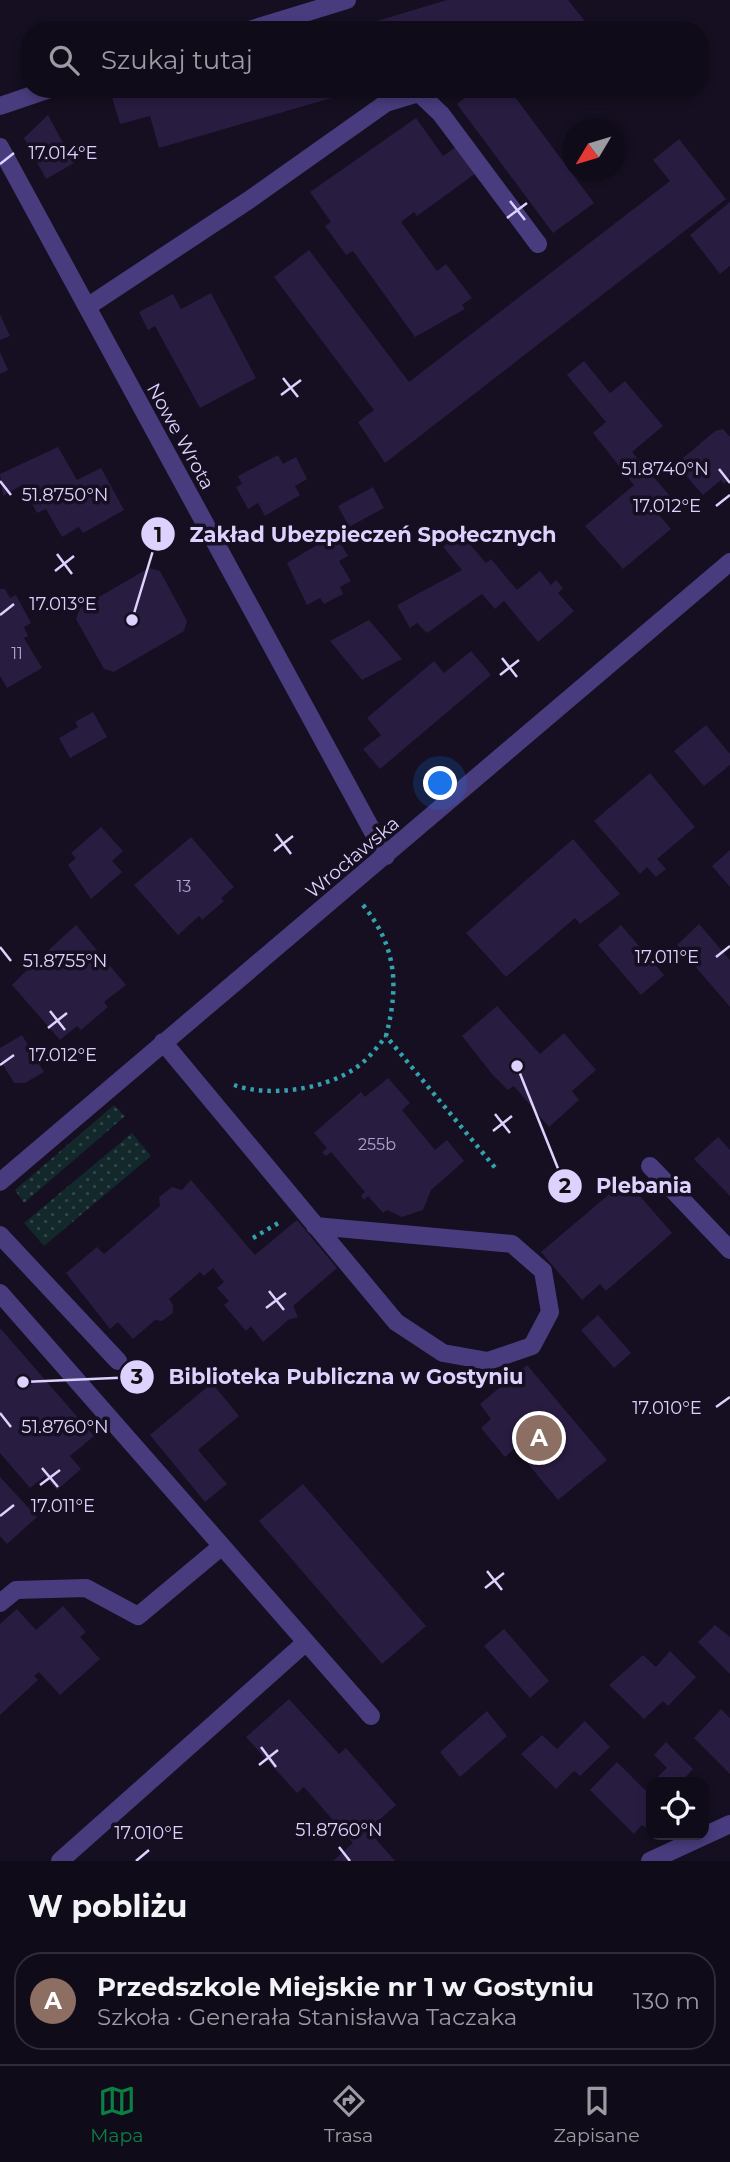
<!DOCTYPE html>
<html lang="pl">
<head>
<meta charset="utf-8">
<style>
	:root { --surface:#100b19; --page:#1e1926; --text:#f1f3f6; --muted:#9c9ba2; --line:#302b38; --accent:#0b8043 }
	body { margin:0; font-family:Montserrat,sans-serif; background:var(--page); color:var(--text) }
	.controls { position:absolute; right:21px; bottom:21px; display:grid; overflow:hidden; border-radius:14px; box-shadow:0 4px 10px #0003 }
	.controls button { width:63px; height:63px; display:grid; place-items:center; padding:0; border:0; border-bottom:2px solid var(--line); background:var(--surface); color:var(--text); font:35px sans-serif }
	.compass { position:absolute; left:562px; top:119px; width:63px; height:63px; border-radius:50%; background:var(--surface); box-shadow:0 4px 10px #0003; rotate:232deg }
	.you { position:absolute; left:441px; top:784px; width:24px; height:24px; margin:-18px; border:5px solid #fff; border-radius:50%; background:#1a73e8; box-shadow:0 0 0 10px #1a73e833 }
	.badge { display:grid; place-items:center; width:46px; height:46px; border-radius:50%; background:var(--accent); color:#fff; font-size:23px; font-weight:700 }
	.pin { position:absolute; translate:-50% -50%; border:4px solid #fff; box-shadow:0 2px 7px #0006 }
	.list { margin:0; padding:0; list-style:none }
	h2 { display:flex; justify-content:space-between; align-items:center; height:91px; margin:0; padding:0 28px; font-size:30px }
	h2 small { font-size:23px; font-weight:400; color:var(--muted) }
	.list li { display:grid; grid-template-columns:46px 1fr auto; gap:21px; align-items:center; box-sizing:border-box; height:98px; margin:0 14px 14px; padding:0 14px; border:2px solid var(--line); border-radius:28px }
	.list b { display:block; font-size:26px; white-space:nowrap }
	.list p { margin:0; font-size:23px; white-space:nowrap; color:var(--muted) }
	.list em { font-size:23px; font-style:normal; color:var(--muted) }
	.icon { flex:none; width:38px; height:38px; fill:none; stroke:currentColor; stroke-width:2; stroke-linecap:round; stroke-linejoin:round }
	.map { position:relative; flex:none; width:730px; height:1861px; overflow:hidden }
	.search { position:absolute; background:var(--surface); box-shadow:0 4px 10px #0003; left:21px; right:21px; top:21px; height:77px; display:flex; align-items:center; gap:18px; box-sizing:border-box; padding:0 24px; border-radius:28px; color:var(--muted); font-size:26px }
	.sheet { height:203px; background:var(--surface) }
	nav { display:flex; justify-content:space-around; align-items:center; box-sizing:border-box; height:98px; border-top:2px solid var(--line); background:var(--surface); font-size:19px; color:var(--muted) }
	nav a { display:grid; justify-items:center; gap:4px }
	nav .on { color:var(--accent) }
	.map>svg:first-child { display:block }
	.grass { fill:url(#grass-dots) }
	.building { fill:#291c41 }
	.lines { fill:none; stroke-linecap:round; stroke-linejoin:round }
	.path { stroke:#34a1ae; stroke-width:4.5; stroke-dasharray:3.5 5; stroke-linecap:butt }
	.minor { stroke:#493c7e; stroke-width:18 }
	.ticks { fill:none; stroke:#ddd1fd; stroke-width:2.5 }
	.labels { text-anchor:middle; stroke-width:7; stroke-linejoin:round; paint-order:stroke }
	.number-label { font-size:16px; fill:#b0a4ce }
	.street-label { font-size:19px; fill:#ddd1fd; stroke:#150f21 }
	.ticks-label { font-size:18px; text-anchor:middle; fill:#ddd1fd; stroke:#150f21; stroke-width:7; stroke-linejoin:round; paint-order:stroke }
	.leader { fill:none; stroke:#ddd1fd; stroke-width:2.5 }
	.callout-dot { fill:#ddd1fd; stroke:#150f21; stroke-width:2.5 }
	.mark-label { font-size:21px; text-anchor:middle; font-weight:bold; fill:#111 }
	.callout-label { font-size:21px; text-anchor:middle; font-weight:bold; fill:#ddd1fd; stroke:#150f21; stroke-width:7; stroke-linejoin:round; paint-order:stroke }
</style>
</head>
<body>
<div class="map">
<svg width="730" height="1861" viewBox="0 0 730 1861">
	<defs>
		<pattern id="grass-dots" width="8" height="8" patternUnits="userSpaceOnUse" patternTransform="scale(1.75)"><rect width="8" height="8" fill="#12282b"/><path d="M2 2h.1M6 6h.1" fill="none" stroke="#34464b" stroke-width="1.8" stroke-linecap="round"/></pattern>
	</defs>
	<rect width="100%" height="100%" fill="#150f21"/>
	<path class="grass" d="M114,1105L125,1116L24,1203L15,1190Z
		M132,1133L151,1156L44,1246L24,1223Z"/>
	<path class="building" d="M447,0H568L592,30H347Z
		M140,89H359V90L159,148L150,116L120,124L112,97Z
		M476,89H509L594,203L553,233L457,104Z
		M48,115L74,163L46,179L24,138Z
		M416,118L443,156L456,147L476,173L417,216L414,212L401,222L437,271L446,264L472,298L462,305L465,309L415,337L353,251L346,255L325,226L331,222L310,192Z
		M679,139L726,199L385,463L358,422L374,410L274,277L309,250L409,382L670,181L653,160Z
		M730,202V266L720,274L690,235Z
		M211,293L256,378L200,408L155,326L148,330L139,312L173,294L181,309Z
		M0,314L10,336L0,340Z
		M0,352L8,370L0,374Z
		M584,361L610,393L625,381L663,426L632,452L670,496L654,509L671,529L623,569L585,526L634,485L593,433L606,422L567,375Z
		M723,429L730,437V478L724,484L721,480L703,495L676,464L715,431Z
		M58,447L77,480L101,468L124,510L83,533L79,527L62,537L46,509L37,513L22,485L3,496L0,474Z
		M278,455L283,464L296,457L307,479L295,486L300,495L265,516L258,503L248,509L236,487L242,484L238,476Z
		M373,487L384,508L349,527L338,506Z
		M460,533L486,563L491,559L517,590L540,571L551,585L556,580L563,588L558,593L574,611L538,642L504,601L495,609L482,594L427,633L417,623L410,628L397,605L462,570L443,547Z
		M335,534L348,556L339,561L351,581L340,587L343,594L324,604L320,598L307,605L287,563Z
		M149,568L160,571L187,621L184,631L114,672L104,669L76,619L80,608Z
		M0,589H5L10,598L16,595L31,623L24,627L28,636L24,638L42,668L7,688L0,676Z
		M369,620L402,659L362,680L330,641Z
		M471,651L491,675L380,769L363,749L381,735L367,718L434,661L444,673Z
		M93,712L107,737L70,758L59,738L78,727L75,722Z
		M706,725L730,754V765L704,786L674,751Z
		M650,773L695,827L657,859L666,869L656,877L647,867L640,874L594,821Z
		M101,827L123,851L112,861L122,872L91,899L68,865L76,858L71,853Z
		M191,837L234,887L221,898L224,901L202,920L199,916L178,935L134,885Z
		M573,839L620,894L580,924L575,918L506,977L466,933Z
		M730,850V887L712,866Z
		M699,924L730,960V1007L677,945Z
		M76,925L126,985L104,1002L108,1007L81,1030L77,1026L60,1040L12,985L34,963L29,957L36,951L41,957Z
		M621,925L664,975L641,995L598,945Z
		M497,1006L540,1054L564,1033L596,1070L572,1091L579,1100L549,1127L514,1086L508,1090L492,1074L462,1036Z
		M22,1035L44,1072L25,1083H14L0,1060V1048Z
		M388,1078L410,1103L402,1110L435,1150L447,1140L464,1161L431,1190L423,1210L402,1217L387,1210L383,1213L368,1196L364,1200L361,1196L365,1192L331,1152L326,1156L322,1152L327,1148L314,1133L361,1092L365,1097Z
		M718,1137L730,1150V1196L694,1159Z
		M191,1180L255,1255L297,1220L337,1268L293,1306L298,1317L288,1320L263,1342L251,1326L246,1331L224,1305L229,1301L217,1288L224,1282L213,1268L204,1276L200,1272L169,1299L173,1305V1313L162,1321L155,1320L133,1339L118,1322L110,1329L66,1273L97,1247L104,1254L160,1206L159,1197L172,1187L182,1190Z
		M626,1180L672,1233L606,1291L600,1284L582,1300L541,1252Z
		M598,1315L631,1353L614,1368L581,1330Z
		M0,1328L94,1436L70,1456L81,1469L57,1490L45,1476L30,1488L0,1453Z
		M527,1365L607,1460L558,1500L515,1448L505,1457L481,1428L491,1419L480,1404Z
		M212,1383L239,1416L198,1450L227,1484L205,1502L150,1435Z
		M0,1477L37,1517L7,1544L0,1536Z
		M303,1484L426,1626L382,1664L259,1521Z
		M63,1606L86,1632L80,1637L100,1659L60,1695L39,1672L34,1676L38,1680L0,1715V1624L17,1609L36,1630Z
		M715,1625L730,1637V1674L698,1642Z
		M504,1629L549,1681L530,1698L484,1646Z
		M670,1651L696,1677L668,1706L663,1701L644,1719L609,1685L643,1655L656,1667Z
		M289,1699L339,1754L346,1748L396,1805L368,1830L395,1861H333L353,1843L304,1787L297,1793L246,1737Z
		M721,1709L730,1718V1774L694,1738Z
		M487,1711L507,1736L460,1777L440,1752Z
		M585,1721L610,1747L580,1776L574,1771L556,1789L521,1754L542,1735L557,1749Z
		M666,1742L693,1769L681,1782H652L667,1768L654,1755Z
		M617,1762L645,1790L651,1783V1825L647,1829L642,1825L634,1834L590,1790Z"/>
	<g class="lines">
		<path class="path" d="M363,905C397,947 399,986 386,1036L497,1170
			M234,1085C268,1097 320,1090 351,1071C365,1063 376,1049 386,1036
			M253,1238L280,1222"/>
		<path class="minor" d="M249,30L347,0
			M0,106L50,89
			M0,147L386,856
			M87,307L249,200L386,103L419,93L441,114L538,244
			M163,1042L396,1322L443,1353L488,1361L532,1346L550,1312L543,1271L512,1244L315,1226
			M650,1166L730,1250
			M0,1182L730,562
			M0,1235L118,1361
			M0,1293L371,1716
			M0,1603L16,1590L86,1588L138,1616L222,1546
			M60,1861L305,1643
			M650,1861L730,1824"/>
	</g>
	<path class="ticks" d="M0,164L14,153M510,201L525,220M507,218L527,203M283,378L298,397M281,395L301,380M719,469L730,483M0,481L11,495M716,506L730,495M57,554L72,574M55,571L74,556M0,615L14,604M502,658L517,677M500,675L519,660M276,834L291,854M274,851L293,836M0,947L11,961M716,957L730,946M50,1011L65,1030M48,1028L67,1013M0,1065L14,1055M495,1114L510,1133M493,1131L512,1116M269,1291L284,1310M266,1308L286,1293M716,1407L730,1397M0,1413L11,1427M42,1468L58,1487M40,1485L60,1470M0,1516L14,1505M487,1571L502,1590M485,1588L504,1573M261,1747L276,1767M259,1765L278,1750M339,1847L350,1861M136,1861L149,1850"/>
	<g class="labels">
		<g class="number-label">
			<text x="17" y="659">11</text>
			<text x="184" y="892">13</text>
			<text x="377" y="1150">255b</text>
		</g>
		<g class="street-label">
			<text transform="translate(181 436) rotate(61)" y="7">Nowe Wrota</text>
			<text transform="translate(352 857) rotate(-40)" y="7">Wrocławska</text>
		</g>
	</g>
	<g class="ticks-label">
		<text x="63" y="159">17.014°E</text>
		<text x="665" y="475">51.8740°N</text>
		<text x="65" y="501">51.8750°N</text>
		<text x="667" y="512">17.012°E</text>
		<text x="63" y="610">17.013°E</text>
		<text x="667" y="963">17.011°E</text>
		<text x="65" y="967">51.8755°N</text>
		<text x="63" y="1061">17.012°E</text>
		<text x="667" y="1414">17.010°E</text>
		<text x="65" y="1433">51.8760°N</text>
		<text x="63" y="1512">17.011°E</text>
		<text x="339" y="1836">51.8760°N</text>
		<text x="149" y="1839">17.010°E</text>
	</g>
	<path class="leader" d="M132 620L158 534M517 1066L565 1186M23 1382L137 1377"/>
	<g class="callout-dot">
		<circle cx="132" cy="620" r="7"/>
		<circle cx="517" cy="1066" r="7"/>
		<circle cx="23" cy="1382" r="7"/>
		<circle cx="158" cy="534" r="18"/>
		<circle cx="565" cy="1186" r="18"/>
		<circle cx="137" cy="1377" r="18"/>
	</g>
	<g class="mark-label">
		<text x="158" y="542">1</text>
		<text x="565" y="1193">2</text>
		<text x="137" y="1384">3</text>
	</g>
	<g class="callout-label">
		<text x="373" y="542">Zakład Ubezpieczeń Społecznych</text>
		<text x="644" y="1193">Plebania</text>
		<text x="346" y="1384">Biblioteka Publiczna w Gostyniu</text>
	</g>
</svg>
<div class="controls">
<button><svg class="icon" aria-label="locate" viewBox="0 0 24 24"><circle cx="12" cy="12" r="6"/><path d="M12 2v4M12 18v4M2 12h4M18 12h4"/></svg></button>
</div>
<svg class="compass" viewBox="-18 -18 36 36"><path d="M0-13l5 13h-10z" fill="#e53935"/><path d="M0 13l5-13h-10z" fill="#9c9ba2"/></svg>
<div class="you"></div>
<div class="pin badge" style="left:539px;top:1438px;background:#8d6e63">A</div>
<div class="search"><svg class="icon" aria-label="search" viewBox="0 0 24 24"><circle cx="10" cy="10" r="6"/><path d="M15 15l6 6"/></svg>Szukaj tutaj</div>
</div>
<section class="sheet">
<h2>W pobliżu<small></small></h2>
<ul class="list">
<li><span class="badge" style="background:#8d6e63">A</span><div><b>Przedszkole Miejskie nr 1 w Gostyniu</b><p>Szkoła · Generała Stanisława Taczaka</p></div><em>130 m</em></li>
</ul>
</section>
<nav>
<a class="on"><svg class="icon" aria-label="map" viewBox="0 0 24 24"><path d="M3 6l6-2 6 2 6-2v14l-6 2-6-2-6 2zM9 4v14M15 6v14"/></svg>Mapa</a>
<a><svg class="icon" aria-label="directions" viewBox="0 0 24 24"><path d="M12 3l9 9-9 9-9-9zM9 14v-3h6M13 9l2 2-2 2"/></svg>Trasa</a>
<a><svg class="icon" aria-label="saved" viewBox="0 0 24 24"><path d="M7 4h10v16l-5-4-5 4z"/></svg>Zapisane</a>
</nav>
</body>
</html>
